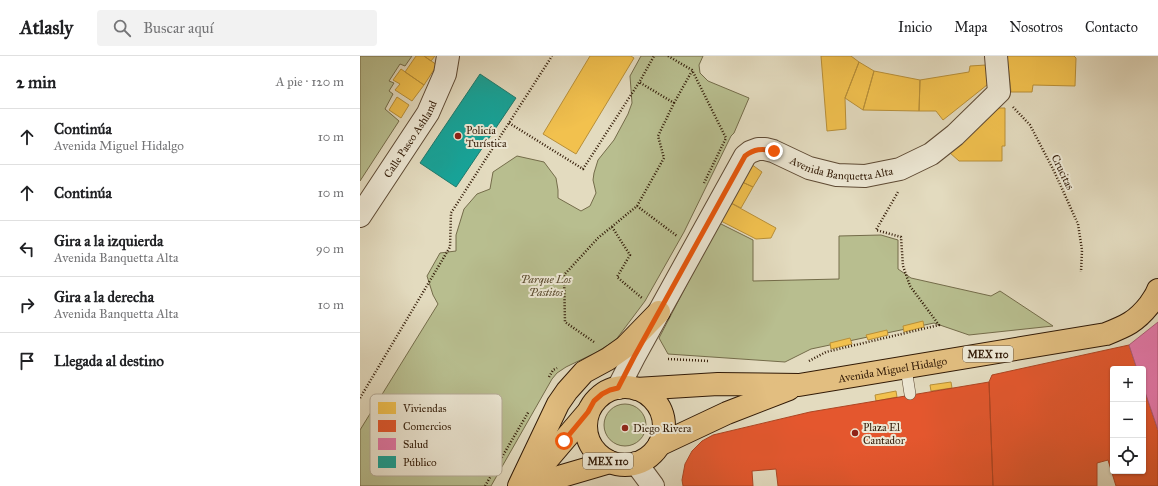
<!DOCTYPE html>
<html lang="es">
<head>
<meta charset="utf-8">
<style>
	:root { --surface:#fff; --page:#f2f2f2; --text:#202124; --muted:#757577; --line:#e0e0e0 }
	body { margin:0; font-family:"IM FELL Great Primer",serif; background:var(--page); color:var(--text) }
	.controls { position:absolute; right:12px; bottom:12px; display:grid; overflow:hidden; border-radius:4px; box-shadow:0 1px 3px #0004 }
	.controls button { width:36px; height:36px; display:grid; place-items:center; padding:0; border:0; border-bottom:1px solid var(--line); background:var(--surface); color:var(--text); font:20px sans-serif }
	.stop { position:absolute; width:12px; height:12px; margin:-9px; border:3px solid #ea580c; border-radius:50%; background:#fff }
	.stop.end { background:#ea580c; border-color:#fff; box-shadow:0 1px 4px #0008 }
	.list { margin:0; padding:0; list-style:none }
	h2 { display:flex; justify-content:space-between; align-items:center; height:52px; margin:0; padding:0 16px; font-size:17px }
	h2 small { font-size:13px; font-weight:400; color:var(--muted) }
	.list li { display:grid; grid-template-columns:26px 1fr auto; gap:12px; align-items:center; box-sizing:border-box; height:56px; padding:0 16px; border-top:1px solid var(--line) }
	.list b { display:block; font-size:15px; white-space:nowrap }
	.list p { margin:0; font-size:13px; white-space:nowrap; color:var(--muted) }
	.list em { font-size:13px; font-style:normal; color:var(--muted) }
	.icon { flex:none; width:22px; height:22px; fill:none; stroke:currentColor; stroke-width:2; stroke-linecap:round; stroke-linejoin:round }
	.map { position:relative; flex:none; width:798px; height:430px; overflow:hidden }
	header { display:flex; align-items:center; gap:24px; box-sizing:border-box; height:56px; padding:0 20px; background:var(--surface); border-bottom:1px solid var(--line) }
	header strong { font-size:19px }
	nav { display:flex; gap:22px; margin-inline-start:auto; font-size:14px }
	.search { width:280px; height:36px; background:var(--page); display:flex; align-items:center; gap:10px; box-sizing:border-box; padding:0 14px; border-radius:4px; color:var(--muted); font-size:15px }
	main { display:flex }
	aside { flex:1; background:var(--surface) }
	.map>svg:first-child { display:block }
	.green { fill:#b8be8f; stroke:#746c4a }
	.homes { fill:#f2c14e; stroke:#b88f38 }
	.shops { fill:#e4572e; stroke:#ae4522 }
	.health { fill:#e377a8; stroke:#ae5b77 }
	.public { fill:#17a398; stroke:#1f7a6c }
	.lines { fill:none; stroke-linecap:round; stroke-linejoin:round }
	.service-casing { stroke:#5e4a34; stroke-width:12 }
	.minor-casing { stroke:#5e4a34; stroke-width:24 }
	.tertiary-casing { stroke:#5e4a34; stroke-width:24 }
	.primary-casing { stroke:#311a06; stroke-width:24 }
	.path { stroke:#311a06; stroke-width:2.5; stroke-dasharray:1 2; stroke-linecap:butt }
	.service { stroke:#ede8d5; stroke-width:11 }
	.minor { stroke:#ede8d5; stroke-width:22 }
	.tertiary { stroke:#ede8d5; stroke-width:22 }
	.primary { stroke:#e2be80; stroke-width:22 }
	.route { stroke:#ea580c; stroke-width:5 }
	.poi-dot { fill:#8f2418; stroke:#ede8d5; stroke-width:1.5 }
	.labels { text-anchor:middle; stroke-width:4; stroke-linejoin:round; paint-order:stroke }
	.shield { fill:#ede8d5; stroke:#695844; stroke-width:1 }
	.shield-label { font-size:10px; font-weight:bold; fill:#311a06 }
	.poi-label { font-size:11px; fill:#311a06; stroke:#ede8d5; text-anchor:start }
	.street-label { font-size:11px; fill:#311a06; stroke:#ede8d5 }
	.park-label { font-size:11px; font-style:italic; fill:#5a4b2f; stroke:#ede8d5 }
	.key { fill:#ede8d5; stroke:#b5aa97; stroke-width:1 }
	.key-label { font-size:11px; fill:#311a06 }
</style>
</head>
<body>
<header>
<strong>Atlasly</strong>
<div class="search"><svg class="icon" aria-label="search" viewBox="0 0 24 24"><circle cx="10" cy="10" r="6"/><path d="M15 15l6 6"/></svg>Buscar aquí</div>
<nav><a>Inicio</a><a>Mapa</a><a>Nosotros</a><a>Contacto</a></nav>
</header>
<main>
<aside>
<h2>2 min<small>A pie · 120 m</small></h2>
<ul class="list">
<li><svg class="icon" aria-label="ahead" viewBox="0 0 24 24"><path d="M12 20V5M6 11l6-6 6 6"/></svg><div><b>Continúa</b><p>Avenida Miguel Hidalgo</p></div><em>10 m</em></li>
<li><svg class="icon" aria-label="ahead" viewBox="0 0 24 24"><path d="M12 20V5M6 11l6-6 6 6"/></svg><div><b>Continúa</b></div><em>10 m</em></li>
<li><svg class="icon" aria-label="left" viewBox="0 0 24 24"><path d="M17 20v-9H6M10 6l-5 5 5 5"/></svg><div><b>Gira a la izquierda</b><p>Avenida Banquetta Alta</p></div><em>90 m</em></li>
<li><svg class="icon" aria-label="right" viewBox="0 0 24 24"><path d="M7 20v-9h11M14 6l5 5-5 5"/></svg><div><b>Gira a la derecha</b><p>Avenida Banquetta Alta</p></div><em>10 m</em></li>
<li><svg class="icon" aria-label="arrive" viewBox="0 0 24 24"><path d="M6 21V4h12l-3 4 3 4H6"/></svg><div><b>Llegada al destino</b></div></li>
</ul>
</aside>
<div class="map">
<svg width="798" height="430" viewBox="0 0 798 430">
	<rect width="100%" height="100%" fill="#e3dbbf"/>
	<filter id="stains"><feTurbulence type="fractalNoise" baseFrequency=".005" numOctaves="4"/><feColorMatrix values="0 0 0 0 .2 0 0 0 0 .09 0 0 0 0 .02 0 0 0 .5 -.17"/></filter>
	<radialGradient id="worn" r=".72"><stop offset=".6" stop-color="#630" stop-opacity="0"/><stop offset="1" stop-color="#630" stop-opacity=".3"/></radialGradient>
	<path class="green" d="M0,0H52L45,10L40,8L29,25L34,27L29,35L33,38L25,53L39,65L0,125Z
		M281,0H343L339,9L340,17L348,25L389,42L374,77L371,80L324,176L285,245L255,285L235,297L206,311L197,317L192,323L131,430H0V374L78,248L73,239L67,220L80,197L96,195V179L104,153L117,138L130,133L133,116L157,100L184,106L196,122L198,134V142L221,155L230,150L236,137L233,124L234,117L238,104L254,84L268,58L272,47L270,20Z
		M359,167L393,184V225L479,223V180L521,179L538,184V213L551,222L631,240L640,235L693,270L609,279L574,267L451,293L425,306L308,298L299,282Z
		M244 369a21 21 0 1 1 42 0a21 21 0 1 1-42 0Z"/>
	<path class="homes" d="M56,0H64L77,9L64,29L45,16Z
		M64,0H75L71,5Z
		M230,0H271L274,2L216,98L183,78Z
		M461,0H491L499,6L485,42L486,73L467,75Z
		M647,0H714L716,2L715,30L673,29L672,36H651Z
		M499,6L514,15L503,54L485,42Z
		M626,9L632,25L583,64L576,55H559L560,24L609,16L610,10Z
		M41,13L64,29L52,45L35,34L40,28L33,24Z
		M514,15L560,24L559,55L503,54Z
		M37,41L49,49L41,62L29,54Z
		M632,52H645V90H642V105H599L589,96Z
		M391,108L402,116L393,131L380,125Z
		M380,125L393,131L381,152L369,146Z
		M369,146L416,172L411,182L396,183L359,164Z
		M563,265L564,271L544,276L543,270Z
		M527,274L528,279L508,284L506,279Z
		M490,282L492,288L471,293L470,287Z
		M591,326L592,332L571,335L570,329Z
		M536,335L537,341L516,345L515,339Z"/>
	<path class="shops" d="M769,289L777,313H753V415H783V330L798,374V430H756L748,404L737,407V430H633L629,326L632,319Z
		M629,326L633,430H418L416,413L392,415L393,430H323L322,424L325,408L332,395L342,385L353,379L450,356Z"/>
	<path class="health" d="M798,266V374L783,330V313H777L769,289Z"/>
	<path class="public" d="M120,18L156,42L96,131L60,107Z"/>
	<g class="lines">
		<g class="service-casing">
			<path id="service" d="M546,312L550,338"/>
		</g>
		<g class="minor-casing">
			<g id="minor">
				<path id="s1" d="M258,332L274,301L385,100L390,96L398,93H405L413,95L449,112L477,119L505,120L540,113L571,98L595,79L639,36L636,0"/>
				<path d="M276,407L293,430"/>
			</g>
		</g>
		<g class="tertiary-casing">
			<g id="tertiary">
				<path id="s2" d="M0,160L68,57L85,18L88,0"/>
			</g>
		</g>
		<g class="primary-casing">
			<g id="primary">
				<circle cx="265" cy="370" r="39"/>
				<path id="s3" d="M276,333L358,328L439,329L746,278C766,270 776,266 790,248C793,243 796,240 798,234"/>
				<path d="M299,389L367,357L429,333"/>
				<path d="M170,424L228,356"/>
				<path d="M159,430L198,348L207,335L224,316L248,303L265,291L299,256"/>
				<path d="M168,430L250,406"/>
			</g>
		</g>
		<path class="path" d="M308,0L332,14L366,82L344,127
			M314,47L332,15
			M653,51L670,69L694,115L718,168L722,194L721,216
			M149,67L223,113L280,25L294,0
			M277,150L317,180
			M252,171L270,199L257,221L282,242
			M234,286L205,266L204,219L238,182L277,150L304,102L298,80L314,47L279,26
			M308,303L349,305
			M449,305L466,296L579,269L550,230L543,210L541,181L516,174L538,136
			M189,321L193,314L197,312
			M0,342L90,191L91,157L192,0
			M125,430L169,355"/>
		<use href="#service" class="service"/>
		<use href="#minor" class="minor"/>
		<use href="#tertiary" class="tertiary"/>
		<use href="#primary" class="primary"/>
	</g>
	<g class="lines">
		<path class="route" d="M204,385L228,356L234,345L242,338L250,334L258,332L274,301L385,100C394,93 402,92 414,95"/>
	</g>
	<g class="poi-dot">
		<circle cx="98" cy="80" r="4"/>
		<circle cx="265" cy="372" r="4"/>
		<circle cx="495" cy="377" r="4"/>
	</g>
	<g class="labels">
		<g class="shield">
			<rect x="603" y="290" width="50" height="16" rx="3"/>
			<rect x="223" y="397" width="50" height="16" rx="3"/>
		</g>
		<g class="shield-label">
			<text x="628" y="302">MEX 110</text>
			<text x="248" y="409">MEX 110</text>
		</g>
		<g class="poi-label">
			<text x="106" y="78">Policía<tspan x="106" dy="13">Turística</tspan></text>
			<text x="503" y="375">Plaza El<tspan x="503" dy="13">Cantador</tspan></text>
			<text x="273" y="376">Diego Rivera</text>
		</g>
		<g class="street-label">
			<text dy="4" stroke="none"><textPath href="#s2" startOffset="92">Calle Paseo Ashland</textPath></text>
			<text dy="4" stroke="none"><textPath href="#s1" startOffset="367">Avenida Banquetta Alta</textPath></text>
			<text transform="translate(703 116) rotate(64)" y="4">Crucitas</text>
			<text dy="4" stroke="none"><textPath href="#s3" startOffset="258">Avenida Miguel Hidalgo</textPath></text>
		</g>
		<g class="park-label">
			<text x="186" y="227">Parque Los<tspan x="186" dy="13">Pastitos</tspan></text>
		</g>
	</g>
	<rect x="10" y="338" width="132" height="82" rx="6" class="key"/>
	<rect x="18" y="346" width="18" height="12" fill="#f2c14e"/>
	<rect x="18" y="364" width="18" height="12" fill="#e4572e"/>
	<rect x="18" y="382" width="18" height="12" fill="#e377a8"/>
	<rect x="18" y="400" width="18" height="12" fill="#17a398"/>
	<g class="key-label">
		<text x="43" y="356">Viviendas</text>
		<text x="43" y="374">Comercios</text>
		<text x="43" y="392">Salud</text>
		<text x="43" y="410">Público</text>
	</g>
	<rect width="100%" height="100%" filter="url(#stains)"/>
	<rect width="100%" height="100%" fill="url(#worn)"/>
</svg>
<div class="controls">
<button>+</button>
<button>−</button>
<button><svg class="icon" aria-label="locate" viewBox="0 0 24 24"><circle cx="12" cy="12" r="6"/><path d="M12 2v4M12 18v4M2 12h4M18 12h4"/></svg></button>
</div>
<div class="stop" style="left:204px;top:385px"></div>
<div class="stop end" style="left:414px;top:95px"></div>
</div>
</main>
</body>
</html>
